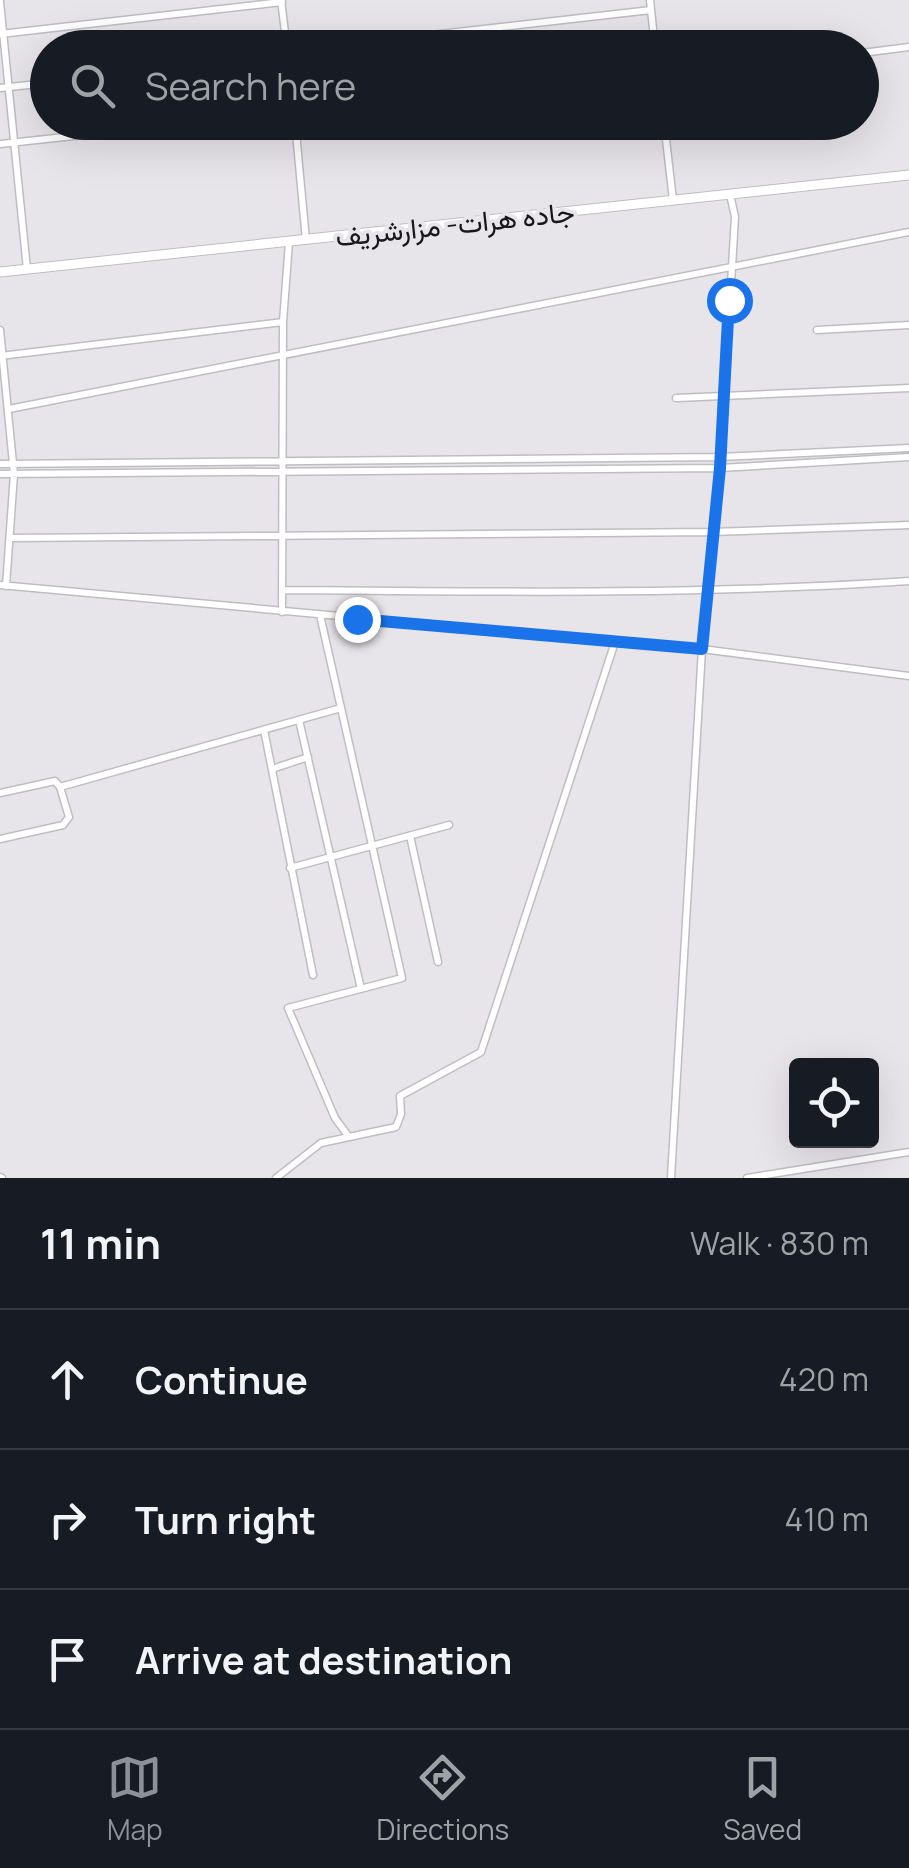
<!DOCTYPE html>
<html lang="en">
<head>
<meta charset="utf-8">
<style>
	:root { --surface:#171b24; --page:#242831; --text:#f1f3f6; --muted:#9ea1a6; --line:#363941; --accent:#8c9099 }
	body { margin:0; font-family:Manrope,Vazirmatn,sans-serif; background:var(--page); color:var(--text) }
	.controls { position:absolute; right:30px; bottom:30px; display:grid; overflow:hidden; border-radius:10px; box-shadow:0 10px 40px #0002 }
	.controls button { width:90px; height:90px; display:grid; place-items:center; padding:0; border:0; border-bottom:2px solid var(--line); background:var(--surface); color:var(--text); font:50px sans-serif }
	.stop { position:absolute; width:30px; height:30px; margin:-22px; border:8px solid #1a73e8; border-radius:50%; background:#fff }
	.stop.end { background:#1a73e8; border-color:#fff; box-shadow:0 2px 10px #0008 }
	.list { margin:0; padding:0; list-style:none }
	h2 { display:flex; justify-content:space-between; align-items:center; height:130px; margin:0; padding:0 40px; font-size:42px }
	h2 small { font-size:32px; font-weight:400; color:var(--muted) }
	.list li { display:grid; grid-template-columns:65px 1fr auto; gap:30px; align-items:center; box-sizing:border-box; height:140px; padding:0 40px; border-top:2px solid var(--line) }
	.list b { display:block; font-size:38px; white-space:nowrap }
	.list em { font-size:32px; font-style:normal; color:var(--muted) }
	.icon { flex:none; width:55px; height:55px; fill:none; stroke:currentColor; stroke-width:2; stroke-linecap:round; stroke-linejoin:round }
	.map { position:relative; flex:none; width:909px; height:1178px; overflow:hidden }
	.search { position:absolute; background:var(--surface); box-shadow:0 10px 40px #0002; left:30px; right:30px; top:30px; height:110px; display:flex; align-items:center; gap:25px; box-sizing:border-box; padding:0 35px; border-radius:55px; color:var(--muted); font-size:38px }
	.sheet { height:550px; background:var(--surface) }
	nav { display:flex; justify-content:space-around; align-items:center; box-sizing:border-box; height:140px; border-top:2px solid var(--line); background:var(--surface); font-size:28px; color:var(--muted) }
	nav a { display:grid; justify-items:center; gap:5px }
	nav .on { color:var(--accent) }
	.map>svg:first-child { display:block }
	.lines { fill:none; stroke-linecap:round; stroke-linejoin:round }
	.minor-casing { stroke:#bfbdc2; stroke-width:9 }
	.highway-casing { stroke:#bfbdc2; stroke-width:11 }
	.minor { stroke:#fff; stroke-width:6 }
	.highway { stroke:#fff; stroke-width:9 }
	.route { stroke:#1a73e8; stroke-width:12 }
	.labels { text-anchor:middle; stroke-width:8; stroke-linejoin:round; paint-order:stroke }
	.street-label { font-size:28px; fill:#181719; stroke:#e8e5ea }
</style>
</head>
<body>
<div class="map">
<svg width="909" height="1178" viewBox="0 0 909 1178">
	<rect width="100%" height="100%" fill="#e8e5ea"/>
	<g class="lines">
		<g class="minor-casing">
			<path id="minor" d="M281,0L287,48
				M650,0L655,48
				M0,2L27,269
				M0,34L282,2
				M315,48L651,10
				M862,53L909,47
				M0,88L48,83
				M295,122L306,240
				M664,122L673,200
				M0,144L202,122
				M0,330L14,474L6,586
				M817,330L909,325
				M0,356L283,322
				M676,398L909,388
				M9,409L909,232
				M0,464L720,457L909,448
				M0,474L720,468L909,457
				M10,538L713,532L909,525
				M0,585L702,649L909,676
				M282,590C491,592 701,595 909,581
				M282,612L283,322L289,242
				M320,615L402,978L288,1008L335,1118L349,1137
				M299,720L361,989
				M264,730L313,975
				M272,769L308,757
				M60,787L341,708
				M0,793L55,781L60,787L69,817L63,825L0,839
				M410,836L438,962
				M290,868L449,825
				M0,1177L2,1178
				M276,1178L321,1143L396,1127L401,1114L400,1096L481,1052L615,642
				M671,1178L702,649L720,468L735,217L730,194
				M747,1178L909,1152"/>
		</g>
		<g class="highway-casing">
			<path id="highway" d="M0,272L909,175"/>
		</g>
		<use href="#minor" class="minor"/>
		<use href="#highway" class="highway"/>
	</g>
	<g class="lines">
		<path class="route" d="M357,619L702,649L720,468L729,300"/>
	</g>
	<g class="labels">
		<g class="street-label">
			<text transform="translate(455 224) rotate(-6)" y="10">جاده هرات- مزارشریف</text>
		</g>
	</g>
</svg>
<div class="controls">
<button><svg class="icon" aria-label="locate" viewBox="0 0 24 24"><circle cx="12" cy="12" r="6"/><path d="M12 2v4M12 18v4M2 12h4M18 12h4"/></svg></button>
</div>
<div class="stop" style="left:729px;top:300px"></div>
<div class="stop end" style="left:357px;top:619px"></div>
<div class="search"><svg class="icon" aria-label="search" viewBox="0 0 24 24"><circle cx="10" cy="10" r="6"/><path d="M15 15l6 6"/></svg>Search here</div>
</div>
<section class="sheet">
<h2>11 min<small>Walk · 830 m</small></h2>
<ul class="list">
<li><svg class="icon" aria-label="ahead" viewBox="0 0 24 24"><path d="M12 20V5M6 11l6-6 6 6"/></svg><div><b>Continue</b></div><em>420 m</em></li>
<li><svg class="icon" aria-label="right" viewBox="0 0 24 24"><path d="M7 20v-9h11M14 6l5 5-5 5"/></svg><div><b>Turn right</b></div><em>410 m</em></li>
<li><svg class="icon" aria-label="arrive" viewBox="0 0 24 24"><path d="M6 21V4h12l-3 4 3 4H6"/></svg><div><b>Arrive at destination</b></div></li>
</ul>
</section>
<nav>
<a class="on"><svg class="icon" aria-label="map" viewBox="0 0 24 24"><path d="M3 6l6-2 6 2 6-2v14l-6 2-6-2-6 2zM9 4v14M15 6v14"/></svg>Map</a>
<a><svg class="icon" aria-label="directions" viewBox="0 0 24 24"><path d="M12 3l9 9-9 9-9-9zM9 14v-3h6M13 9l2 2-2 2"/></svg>Directions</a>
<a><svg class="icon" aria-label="saved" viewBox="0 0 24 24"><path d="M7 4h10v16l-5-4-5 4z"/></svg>Saved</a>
</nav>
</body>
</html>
